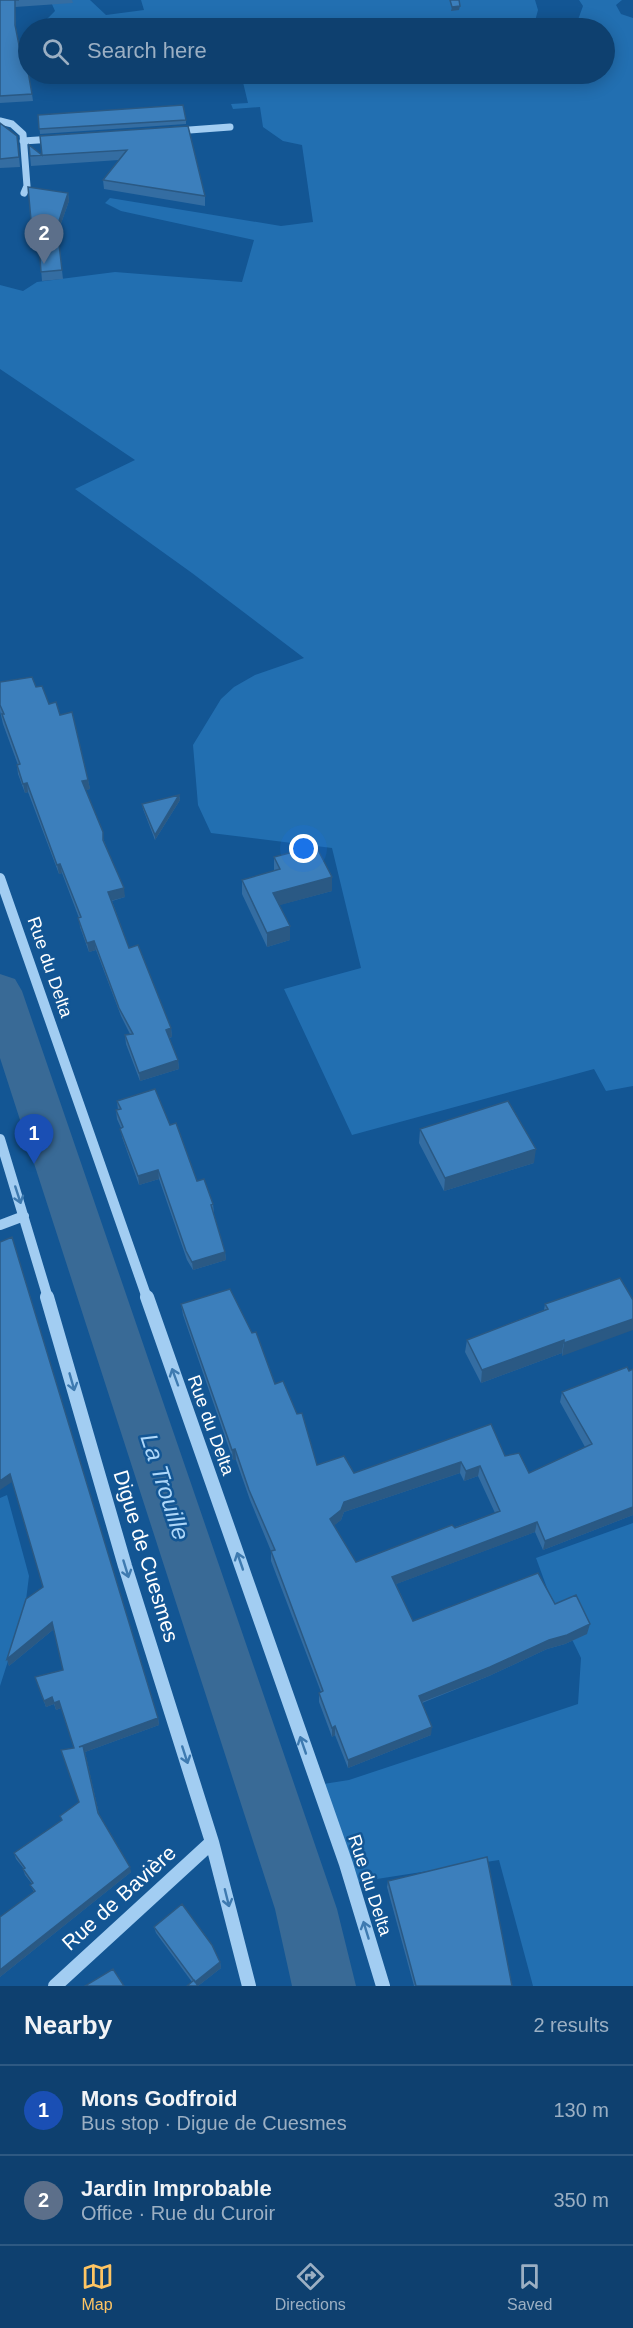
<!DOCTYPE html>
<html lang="en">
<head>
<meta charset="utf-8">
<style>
	:root { --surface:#0e406f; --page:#174774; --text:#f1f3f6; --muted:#9bafc3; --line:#2e5982; --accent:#ffc563 }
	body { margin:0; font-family:Arial,sans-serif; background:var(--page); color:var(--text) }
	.you { position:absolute; left:304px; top:849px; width:21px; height:21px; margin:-15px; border:4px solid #fff; border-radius:50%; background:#1a73e8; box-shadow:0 0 0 9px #1a73e833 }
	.badge { display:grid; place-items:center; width:39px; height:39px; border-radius:50%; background:var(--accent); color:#fff; font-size:20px; font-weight:700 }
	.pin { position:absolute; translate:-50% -50px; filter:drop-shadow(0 2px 3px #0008) }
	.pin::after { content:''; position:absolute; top:32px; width:21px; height:18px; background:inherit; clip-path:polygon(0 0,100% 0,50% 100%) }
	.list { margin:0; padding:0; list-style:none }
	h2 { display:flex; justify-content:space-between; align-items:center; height:78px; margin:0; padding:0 24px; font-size:26px }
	h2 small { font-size:20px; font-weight:400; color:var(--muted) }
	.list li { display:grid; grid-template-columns:39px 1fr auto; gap:18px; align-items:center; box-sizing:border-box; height:90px; padding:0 24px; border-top:2px solid var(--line) }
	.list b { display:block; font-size:22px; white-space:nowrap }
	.list p { margin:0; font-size:20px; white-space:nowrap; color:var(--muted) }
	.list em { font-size:20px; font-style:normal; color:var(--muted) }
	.icon { flex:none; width:33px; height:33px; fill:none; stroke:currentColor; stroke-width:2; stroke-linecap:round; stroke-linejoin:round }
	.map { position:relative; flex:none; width:633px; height:1986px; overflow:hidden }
	.search { position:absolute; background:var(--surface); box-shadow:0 3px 15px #0003; left:18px; right:18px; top:18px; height:66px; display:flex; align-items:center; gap:15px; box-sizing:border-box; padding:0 21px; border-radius:33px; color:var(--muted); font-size:22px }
	.sheet { height:258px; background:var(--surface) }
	nav { display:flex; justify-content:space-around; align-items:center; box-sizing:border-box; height:84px; border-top:2px solid var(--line); background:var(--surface); font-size:16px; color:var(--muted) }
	nav a { display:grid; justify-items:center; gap:3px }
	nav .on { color:var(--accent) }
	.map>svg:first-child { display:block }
	.green { fill:#226fb1 }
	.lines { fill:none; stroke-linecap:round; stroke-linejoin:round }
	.river { fill:#396a96; fill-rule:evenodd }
	.minor-far2 { stroke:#a2cdf2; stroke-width:7 }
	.minor-far1 { stroke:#a2cdf2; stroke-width:10 }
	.minor { stroke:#a2cdf2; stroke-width:14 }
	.wall { fill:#346da2; fill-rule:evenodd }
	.shaded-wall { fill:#2a5984 }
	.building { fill:#3c7fbc; stroke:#2a5984; stroke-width:1.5; fill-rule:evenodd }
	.oneway { stroke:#3e7ab0 }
	.labels { text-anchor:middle; stroke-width:5; stroke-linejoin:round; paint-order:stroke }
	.street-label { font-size:18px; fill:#fff; stroke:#135694 }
	.near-street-label { font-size:21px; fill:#fff; stroke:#135694 }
	.near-water-label { font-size:24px; font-style:italic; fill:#aed7f9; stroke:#135694 }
</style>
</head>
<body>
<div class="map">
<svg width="633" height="1986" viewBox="0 0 633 1986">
	<rect width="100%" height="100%" fill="#135694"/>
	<path class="green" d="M68,0H90L106,15L144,10L141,0H535L538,10L534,25L567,28H44L40,26L55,11L51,2Z
		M579,0H622L616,5L621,14L633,18V1086L606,1091L594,1069L352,1135L284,989L361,968L332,848L211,833L198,805L193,745L221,699L234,687L255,675L304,658L192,573L75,489L135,460L0,369V285L23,291L37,282L115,272L242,282L254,240L121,211L105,203L110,198L281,226L313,222L302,145L283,141L263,127L260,107L233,109L231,104L248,103L241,74H604V28H575L583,6Z
		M7,1495L29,1576L25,1608L0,1686V1498Z
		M633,1523V1986H533L499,1860L351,1883L317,1785L349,1780L578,1704L581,1658L547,1588L536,1558Z"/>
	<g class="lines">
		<path class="river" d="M0,974L15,979L22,991L337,1909L356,1986H292L275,1909L0,1058Z"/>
		<path class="minor-far2" d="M0,121L12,124L23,134L27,186L24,193
			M176,131L230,127
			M23,141L53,139"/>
		<path class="minor-far1" d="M0,878L147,1298
			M0,1139L48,1298
			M0,1225L24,1216"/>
		<path class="minor" d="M47,1297L125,1566L212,1842L249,1986
			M147,1297L346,1864L383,1986
			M55,1986L212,1842"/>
	</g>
	<path class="wall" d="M0,0H72L73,3L15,7L16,28L21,55L32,94L33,101L0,103Z
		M38,115L186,120V124L40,134Z
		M0,123L18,145L20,167L0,168Z
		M188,126L205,196V206L104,189L103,180L119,160L31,166L29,145L42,155Z
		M28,187L68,193L69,201L58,232L32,228Z
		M59,244L63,279L42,281L39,245Z
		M0,682L36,687L49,704L60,715L88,780L90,789L85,790L125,897L112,901L129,948L171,1028L172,1037L169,1038L178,1060L179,1069L140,1081L126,1044L125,1035L130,1034L121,1016L96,950L89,952L80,927L79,918L62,873L59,874L28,792L25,793L18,774L17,765H18L3,724L0,711Z
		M179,795L180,800L155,840L143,809L142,804Z
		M274,857L332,877V891L279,905L290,940L267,947L242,894V880L274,871Z
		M117,1101L170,1125L197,1181L213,1204L214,1213H213L225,1252L226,1260L193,1270L187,1260L159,1179L139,1185L122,1137L121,1128L117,1119L116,1110H118Z
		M420,1129L534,1163L444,1191L419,1143Z
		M633,1300L562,1356V1353L481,1383L465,1352L467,1340L544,1310L545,1304Z
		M181,1304L275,1384L317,1465L354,1473L505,1456L529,1473L585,1447L560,1402L562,1392L633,1369V1515L543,1550L535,1532L396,1584L413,1621L555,1604L587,1634L565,1644L547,1649L489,1676L422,1703L431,1735L348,1768L335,1735L332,1737L319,1702V1693L321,1692L271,1561V1551L250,1500L236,1460H233L183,1315ZM460,1473L464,1481L478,1476L495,1513L356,1562L334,1525L341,1520L344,1512Z
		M43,1587L158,1718L159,1725L85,1752L99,1814L131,1872L0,1977V1917L34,1892L30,1885L32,1884L25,1875L23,1869H24L16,1859L14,1853L62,1820L60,1816L79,1802L74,1748L61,1708L56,1710L54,1704L46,1707L35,1677L63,1670L54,1629L9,1666L7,1659Z
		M388,1881L512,1986H414L387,1887Z
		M154,1927L220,1962L221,1968L198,1986L192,1982L156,1933Z"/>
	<path class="shaded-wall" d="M460,6L459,10L451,11L452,7Z
		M68,193L69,201L58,232V224Z
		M88,780L90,789L83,791L82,781Z
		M27,783L28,792L25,793L23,784Z
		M179,795L180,800L155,840V835Z
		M60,864L62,873L59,874L57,865Z
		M332,877V891L273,907V893Z
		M124,888L125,897L110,901L108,892Z
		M290,926V940L267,947V933Z
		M94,941L96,950L89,952L87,943Z
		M171,1028L172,1037L167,1038L166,1030Z
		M178,1060L179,1069L140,1081L139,1073Z
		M536,1149L534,1163L444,1191L445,1178Z
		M158,1170L159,1179L139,1185L138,1176Z
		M225,1252L226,1260L193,1270L192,1262Z
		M633,1319V1330L562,1356L564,1343Z
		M564,1340L562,1353L481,1383L482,1370Z
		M235,1449L236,1460H233L232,1450Z
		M461,1462L460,1473L344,1512L341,1520L330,1529V1519L344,1502Z
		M480,1466L478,1476L464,1481L466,1471Z
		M10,1474L12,1482L0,1490V1481Z
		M633,1507V1515L543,1550L545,1541Z
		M537,1522L535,1532L391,1586L392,1577Z
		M52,1622L54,1629L9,1666L7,1659Z
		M590,1624L587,1634L565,1644L547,1649L489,1676L417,1704L419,1696L549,1640Z
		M52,1697L54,1704L46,1707L44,1701Z
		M59,1701L61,1708L56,1710L54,1703Z
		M158,1718L159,1725L85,1752L100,1819L79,1747Z
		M335,1726V1735L332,1737V1728Z
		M432,1727L431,1735L348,1768V1760Z
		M130,1867L131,1872L0,1977V1970Z
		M220,1962L221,1968L198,1986L195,1982Z"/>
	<path class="building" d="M0,0H19H15V25L21,55L25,54L32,94L0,96Z
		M450,0H459L460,6L452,7Z
		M183,105L186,120L39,129L38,115Z
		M0,123L17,136L19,157L0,159Z
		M188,126L205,196L103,180L127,150L30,156L29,145L42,155L40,136Z
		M28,187L68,193L58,224L31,220Z
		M59,244L62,270L41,272L39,245Z
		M32,677L36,687L42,686L49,704L56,702L60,715L72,712L88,780L82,781L103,832V840L124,888L108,892L129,948L138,945L171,1028L166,1030L178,1060L139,1073L125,1035L133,1034L119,1008L94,941L87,943L78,918L81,917L60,864L57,865L27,783L23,784L17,765L20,764L2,714H4L0,705V682Z
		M179,795L155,835L142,804Z
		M316,846L332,877L273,893L290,926L267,933L242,880L280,869L274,857Z
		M155,1089L170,1125L176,1123L197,1181L204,1179L213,1204L211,1205L225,1252L192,1262L186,1251L158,1170L138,1176L120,1129L123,1127L116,1110L121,1109L117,1101Z
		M508,1101L536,1149L445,1178L420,1129Z
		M12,1237L158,1718L79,1747L83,1746L98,1813L130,1867L0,1970V1917L35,1891L30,1885L33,1883L23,1869L25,1868L14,1853L62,1820L60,1816L79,1802L61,1750L74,1748L59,1701L54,1703L52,1697L44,1701L35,1677L63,1670L52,1622L7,1659L26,1599L43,1587L10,1474L0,1481V1242Z
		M620,1278L633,1300V1319L564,1343V1340L482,1370L467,1340L548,1309L545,1304Z
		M230,1289L252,1333L256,1332L275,1384L283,1381L297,1414L302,1413L317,1465L344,1456L354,1473L491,1424L505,1456L519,1453L529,1473L592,1444L562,1392L627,1367L629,1371L633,1369V1507L545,1541L537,1522L392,1577L413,1621L538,1573L555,1604L576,1595L590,1624L567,1635L549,1640L490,1667L419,1696L432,1727L348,1760L335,1726L332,1728L319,1693L323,1691L271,1551L275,1550L249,1490L235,1449L232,1450L181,1304ZM461,1462L466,1471L480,1466L500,1511L455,1528L452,1525L356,1562L330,1519L341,1510L344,1502Z
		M487,1857L512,1986H416L388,1881Z
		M182,1904L212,1945L220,1962L195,1982L154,1927Z
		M113,1969L124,1986H85Z
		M194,1980L198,1986H187Z"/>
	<defs><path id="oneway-shaft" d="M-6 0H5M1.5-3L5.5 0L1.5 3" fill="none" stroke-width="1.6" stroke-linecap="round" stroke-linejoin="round" transform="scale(1.5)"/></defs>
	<g class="oneway">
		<use href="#oneway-shaft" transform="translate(18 1195) rotate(72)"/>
		<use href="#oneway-shaft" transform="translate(175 1377) rotate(-110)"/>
		<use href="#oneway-shaft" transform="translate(72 1382) rotate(74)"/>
		<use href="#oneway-shaft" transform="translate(240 1561) rotate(-109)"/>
		<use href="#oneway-shaft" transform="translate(126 1569) rotate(73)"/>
		<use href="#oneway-shaft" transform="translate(303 1745) rotate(-109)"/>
		<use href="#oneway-shaft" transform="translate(185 1755) rotate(72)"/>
		<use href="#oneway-shaft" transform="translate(227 1898) rotate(76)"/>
		<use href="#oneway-shaft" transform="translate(366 1930) rotate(-107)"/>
	</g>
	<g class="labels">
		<g class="street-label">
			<text transform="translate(50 967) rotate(71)" y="6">Rue du Delta</text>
			<text transform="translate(211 1425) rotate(70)" y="6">Rue du Delta</text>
			<text transform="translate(370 1885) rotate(72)" y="6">Rue du Delta</text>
		</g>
		<g class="near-street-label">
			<text transform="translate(146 1556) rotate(73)" y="7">Digue de Cuesmes</text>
			<text transform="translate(119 1898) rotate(-42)" y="7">Rue de Bavière</text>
		</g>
		<g class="near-water-label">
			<text transform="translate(165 1487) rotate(72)" y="8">La Trouille</text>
		</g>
	</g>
</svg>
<div class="you"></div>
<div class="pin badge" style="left:34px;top:1164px;background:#1a4fb4">1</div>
<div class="pin badge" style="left:44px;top:264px;background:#5c6f8a">2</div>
<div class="search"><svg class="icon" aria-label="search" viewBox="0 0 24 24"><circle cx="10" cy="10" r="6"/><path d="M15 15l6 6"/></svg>Search here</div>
</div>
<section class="sheet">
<h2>Nearby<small>2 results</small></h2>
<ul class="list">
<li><span class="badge" style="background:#1a4fb4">1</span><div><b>Mons Godfroid</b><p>Bus stop · Digue de Cuesmes</p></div><em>130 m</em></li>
<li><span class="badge" style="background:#5c6f8a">2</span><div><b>Jardin Improbable</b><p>Office · Rue du Curoir</p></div><em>350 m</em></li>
</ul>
</section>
<nav>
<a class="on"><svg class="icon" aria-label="map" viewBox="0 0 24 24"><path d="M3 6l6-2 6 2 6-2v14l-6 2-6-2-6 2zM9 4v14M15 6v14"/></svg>Map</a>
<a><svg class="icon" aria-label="directions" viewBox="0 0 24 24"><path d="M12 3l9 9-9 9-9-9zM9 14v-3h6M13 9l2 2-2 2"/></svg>Directions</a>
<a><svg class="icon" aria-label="saved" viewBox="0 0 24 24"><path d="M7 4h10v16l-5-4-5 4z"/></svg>Saved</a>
</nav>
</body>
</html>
